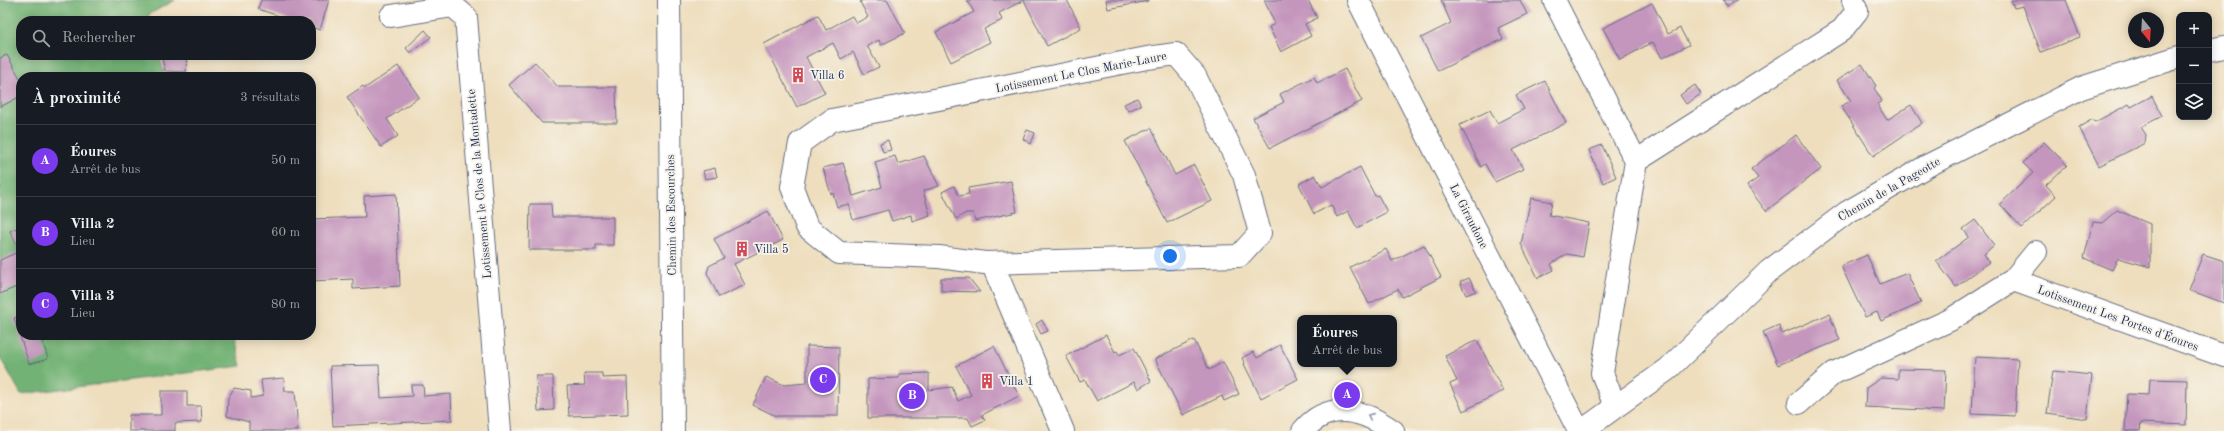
<!DOCTYPE html>
<html lang="fr">
<head>
<meta charset="utf-8">
<style>
	:root { --surface:#171b24; --page:#20242c; --text:#f1f3f6; --muted:#9ea1a6; --line:#363941; --accent:#7c3aed }
	body { margin:0; font-family:"Old Standard TT",serif; background:var(--page); color:var(--text) }
	.controls { position:absolute; right:12px; top:12px; display:grid; overflow:hidden; border-radius:8px; box-shadow:0 2px 10px #0003 }
	.controls button { width:36px; height:36px; display:grid; place-items:center; padding:0; border:0; border-bottom:1px solid var(--line); background:var(--surface); color:var(--text); font:20px sans-serif }
	.compass { position:absolute; left:2128px; top:12px; width:36px; height:36px; border-radius:50%; background:var(--surface); box-shadow:0 2px 10px #0003; rotate:162deg }
	.you { position:absolute; left:1170px; top:256px; width:14px; height:14px; margin:-10px; border:3px solid #fff; border-radius:50%; background:#1a73e8; box-shadow:0 0 0 6px #1a73e833 }
	.badge { display:grid; place-items:center; width:26px; height:26px; border-radius:50%; background:var(--accent); color:#fff; font-size:13px; font-weight:700 }
	.pin { position:absolute; translate:-50% -50%; border:2px solid #fff; box-shadow:0 1px 4px #0006 }
	.popup { position:absolute; left:1297px; top:315px; width:100px; height:52px; box-sizing:border-box; display:grid; place-content:center; border-radius:8px; background:var(--surface); filter:drop-shadow(0 1px 3px #0005); font-size:13px; white-space:nowrap; color:var(--muted) }
	.popup b { font-size:15px; color:var(--text) }
	.popup::after { content:''; position:absolute; left:50%; top:100%; margin-left:-8px; border:8px solid transparent; border-top-color:var(--surface) }
	.list { margin:0; padding:0; list-style:none }
	h2 { display:flex; justify-content:space-between; align-items:center; height:52px; margin:0; padding:0 16px; font-size:17px }
	h2 small { font-size:13px; font-weight:400; color:var(--muted) }
	.list li { display:grid; grid-template-columns:26px 1fr auto; gap:12px; align-items:center; box-sizing:border-box; height:72px; padding:0 16px; border-top:1px solid var(--line) }
	.list b { display:block; font-size:15px; white-space:nowrap }
	.list p { margin:0; font-size:13px; white-space:nowrap; color:var(--muted) }
	.list em { font-size:13px; font-style:normal; color:var(--muted) }
	.icon { flex:none; width:22px; height:22px; fill:none; stroke:currentColor; stroke-width:2; stroke-linecap:round; stroke-linejoin:round }
	.map { position:relative; flex:none; width:2224px; height:431px; overflow:hidden }
	.search { position:absolute; background:var(--surface); box-shadow:0 2px 10px #0003; left:16px; top:16px; width:300px; height:44px; display:flex; align-items:center; gap:10px; box-sizing:border-box; padding:0 14px; border-radius:16px; color:var(--muted); font-size:15px }
	.panel { position:absolute; background:var(--surface); box-shadow:0 2px 10px #0003; left:16px; top:72px; width:300px; height:268px; border-radius:16px }
	.map>svg:first-child { display:block }
	.forest { fill:#72b274; stroke:#467069 }
	.building { fill:#c495bd }
	.lines { fill:none; stroke-linecap:round; stroke-linejoin:round }
	.minor-casing { stroke:#656c7f; stroke-width:24 }
	.minor { stroke:#fff; stroke-width:22 }
	.oneway { stroke:#8d97ae }
	.labels { text-anchor:middle; stroke-width:3.5; stroke-linejoin:round; paint-order:stroke }
	.street-label { font-size:12px; fill:#1b2f5e; stroke:#f7f3e8 }
	.poi-label { font-size:12px; fill:#1b2f5e; stroke:#f7f3e8; text-anchor:start }
</style>
</head>
<body>
<div class="map">
<svg width="2224" height="431" viewBox="0 0 2224 431">
	<rect width="100%" height="100%" fill="#f7f3e8"/>
	<filter id="ink" filterUnits="userSpaceOnUse"><feTurbulence type="fractalNoise" baseFrequency=".025" numOctaves="2"/><feDisplacementMap in="SourceGraphic" scale="8" xChannelSelector="R" yChannelSelector="G"/><feConvolveMatrix kernelMatrix="1 2 1 2 8 2 1 2 1" color-interpolation-filters="sRGB"/></filter>
	<filter id="wash" filterUnits="userSpaceOnUse"><feTurbulence type="fractalNoise" baseFrequency=".012" numOctaves="4" result="noise"/><feDisplacementMap in="SourceGraphic" scale="16" xChannelSelector="R" yChannelSelector="G"/><feGaussianBlur stdDeviation="0.9" result="paint"/><feColorMatrix in="noise" values="0 0 0 0 0 0 0 0 0 0 0 0 0 0 0 0 0 1.4 0 .05"/><feComposite in="paint" operator="in"/></filter>
	<g filter="url(#wash)">
		<rect width="100%" height="100%" fill="#eedebd"/>
		<path class="forest" d="M0,0H175L148,15L150,21H21V55H159L165,77H21V335H233L241,366L21,394L0,357Z"/>
		<g id="blocks">
			<path class="building" d="M261,0H329L320,30L311,27V21H294L258,9Z
				M863,0H887L905,33L881,45L879,40L867,46L879,67L864,74L853,52L841,59L833,43L806,57L825,93L797,107L764,44L818,15L826,30L852,16L856,23L868,17L860,2Z
				M967,0H1067L1081,28L1047,46L1024,0L999,13L1002,20L984,29L990,42L951,62L936,32L974,12Z
				M1106,0H1148V1L1108,9Z
				M1264,0H1308L1317,18L1305,24L1311,36L1281,52L1269,27L1275,24Z
				M1441,0H1520L1527,14L1498,28L1503,39L1438,71L1421,38L1451,23Z
				M1723,0H1738L1727,6Z
				M2011,0H2066L2080,37L2041,52L2023,6L2014,8Z
				M1652,3L1668,34L1680,28L1689,45L1662,58L1653,42L1620,60L1603,28Z
				M425,30L431,37L410,53L406,48Z
				M7,55L21,80V96L0,107V58Z
				M161,55H187L186,72L165,71Z
				M535,62L558,87H616L617,123H542L509,85Z
				M1862,64L1876,86L1874,88L1882,101L1877,104L1887,120L1911,105L1922,123L1873,156L1841,106L1851,101L1837,80Z
				M398,66L419,97L387,119L398,136L381,147L347,97L363,86L365,88Z
				M1345,69L1362,101L1270,148L1253,118L1284,102L1280,94L1314,77L1317,83Z
				M1545,81L1566,123L1513,150L1523,169L1495,182L1485,164L1481,167L1460,125L1490,110L1497,123L1524,109L1516,95Z
				M1695,85L1701,94L1686,104L1680,95Z
				M2152,96L2162,116L2141,127L2146,135L2145,143L2099,166L2079,127L2093,119L2095,122L2129,104L2131,107Z
				M1137,98L1141,105L1128,111L1124,104Z
				M1151,128L1175,175L1194,165L1212,201L1167,223L1125,141Z
				M1027,130L1035,133L1031,144L1023,139Z
				M1796,135L1821,169L1766,211L1747,186L1758,178L1751,169Z
				M888,140L891,150L883,152L880,143Z
				M2044,142L2067,165L2046,185L2056,196L2022,228L2000,204L2033,173L2023,163Z
				M1602,145L1616,177L1603,183L1589,150Z
				M895,156L898,164L924,156L939,186L923,191L930,215L912,221L911,215L892,221L888,210L853,220L849,204L837,207L833,193L831,194L823,168L843,163L853,196L882,187L875,162Z
				M1360,167L1375,196L1378,195L1387,212L1357,228L1348,211L1337,217L1331,205L1314,214L1299,184L1315,175L1322,187Z
				M715,168L717,177L705,179L703,171Z
				M1011,181L1017,212L975,221L973,213H966L956,219L942,192L954,186L959,196L969,194L968,188Z
				M396,194L400,286L353,289V279L311,281V219L365,217L364,196Z
				M1531,198L1552,202L1549,215L1589,223L1583,257L1567,254L1551,264L1554,270L1538,278L1521,244Z
				M530,204H551L552,217H613V245H596V250H529Z
				M2117,210L2150,224V267L2118,258L2112,270L2084,258L2093,222L2102,223Z
				M768,211L783,240L734,264L745,285L719,297L707,273L709,266L724,258L714,239Z
				M1975,220L1994,245L1984,254L1989,262L1956,287L1936,261L1969,237L1963,229Z
				M21,226V285L0,294V260L20,251L10,231Z
				M1424,245L1441,277L1402,297L1398,289L1369,304L1350,267L1386,249L1392,261Z
				M2203,254L2224,261V303L2189,290Z
				M1867,255L1880,284L1907,273L1921,303L1881,321L1877,312L1865,317L1841,266Z
				M941,278H969L980,292L941,291Z
				M1469,278L1476,291L1466,295L1460,282Z
				M1829,314L1840,340L1778,365L1763,332L1779,325L1782,334Z
				M21,316V335H61L43,342L48,359L29,364L14,318Z
				M1042,320L1048,331L1041,334L1036,324Z
				M1106,335L1115,352L1117,351L1119,355L1134,348L1151,381L1138,389L1134,382L1097,401L1085,380L1080,382L1066,356Z
				M1194,340L1209,370L1223,362L1239,394L1224,401L1222,396L1183,415L1155,359Z
				M1477,340L1503,391L1463,411L1450,384L1457,381L1445,356Z
				M1280,345L1298,379L1261,398L1244,364H1245L1242,358L1253,352L1257,358Z
				M807,346L839,347L838,416H776L753,405L766,377L784,385L807,383Z
				M994,346L1019,396L982,415L985,420L972,426L968,418H868V379L899,378V374L929,373V390L952,387L958,401L971,395L956,366Z
				M1975,357L2018,359L2015,416L1972,414Z
				M379,365L381,398L412,396L411,385H423L424,396L451,394L452,420L333,426L330,366Z
				M1898,369L1946,370L1944,411L1865,407L1866,388L1881,378L1898,379Z
				M2053,371L2092,375L2087,419L2047,413Z
				M584,373H602V378L627,377L628,414L569,416L567,386L585,385Z
				M536,376H553L554,410L538,411Z
				M284,378L285,391H295L298,431H249V422L227,416L228,398L234,388L251,391V398L263,396L261,380Z
				M2150,379L2187,380L2186,425L2141,423L2140,431H2125L2127,394L2149,395Z
				M161,391H187V406H201L202,422L175,423V431H129V415H161Z"/>
		</g>
	</g>
	<g filter="url(#ink)">
		<use href="#blocks" fill-opacity="0" stroke="#656c7f" stroke-width="1"/>
		<g class="lines">
			<g class="minor-casing">
				<path id="minor" d="M669,0L673,431
					M1358,0L1579,431
					M1554,0L1636,161
					M391,16L453,6L466,17L500,431
					M2209,50L2224,47
					M1176,54L1195,76L1244,175L1260,233L1239,256L985,263L939,257L839,253L807,227L792,187L800,143L832,120L1147,58Z
					M992,263L1063,431
					M2013,280L2036,252
					M1799,403L1834,373L1950,320L2013,280L2224,356
					M1615,406L1602,373L1636,161L1842,30L1857,11L1853,0
					M1303,431C1329,399 1364,410 1393,431
					M1582,431L1668,369L1769,271L1846,213L1927,166L2081,88L2179,57"/>
			</g>
			<use href="#minor" class="minor"/>
		</g>
		<defs><path id="oneway-chevron" d="M-2-3.5L2.5 0L-2 3.5" fill="none" stroke-width="1.6" stroke-linecap="round" stroke-linejoin="round"/></defs>
		<use class="oneway" href="#oneway-chevron" transform="translate(1370 416) rotate(-156)"/>
	</g>
	<defs>
		<g id="building-bare" transform="scale(1.2)"><path d="M-4-6H4V6H1V3H-1V6H-4ZM-2.5-4.3h1.7v1.8h-1.7ZM.8-4.3h1.7v1.8H.8ZM-2.5-1h1.7V.8h-1.7ZM.8-1h1.7V.8H.8Z" fill="#d1495b" stroke="#f7f3e8" stroke-width="2.5" paint-order="stroke"/></g>
	</defs>
	<g fill-rule="evenodd">
		<use href="#building-bare" x="798" y="75"/>
		<use href="#building-bare" x="742" y="249"/>
		<use href="#building-bare" x="987" y="381"/>
	</g>
	<g class="labels">
		<g class="street-label">
			<text transform="translate(1081 72) rotate(-11)" y="4">Lotissement Le Clos Marie-Laure</text>
			<text transform="translate(479 184) rotate(-95)" y="4">Lotissement le Clos de la Montadette</text>
			<text transform="translate(1889 189) rotate(-30)" y="4">Chemin de la Pageotte</text>
			<text transform="translate(671 215) rotate(-91)" y="4">Chemin des Escourches</text>
			<text transform="translate(1469 216) rotate(63)" y="4">La Giraudone</text>
			<text transform="translate(2118 318) rotate(20)" y="4">Lotissement Les Portes d'Éoures</text>
		</g>
		<g class="poi-label">
			<text x="810" y="79">Villa 6</text>
			<text x="754" y="253">Villa 5</text>
			<text x="999" y="385">Villa 1</text>
		</g>
	</g>
</svg>
<div class="controls">
<button>+</button>
<button>−</button>
<button><svg class="icon" aria-label="layers" viewBox="0 0 24 24"><path d="M12 4l9 5-9 5-9-5zM3 14l9 5 9-5"/></svg></button>
</div>
<svg class="compass" viewBox="-18 -18 36 36"><path d="M0-13l5 13h-10z" fill="#e53935"/><path d="M0 13l5-13h-10z" fill="#9ea1a6"/></svg>
<div class="you"></div>
<div class="pin badge" style="left:1347px;top:395px">A</div>
<div class="popup"><b>Éoures</b>Arrêt de bus</div>
<div class="pin badge" style="left:912px;top:396px">B</div>
<div class="pin badge" style="left:823px;top:380px">C</div>
<div class="search"><svg class="icon" aria-label="search" viewBox="0 0 24 24"><circle cx="10" cy="10" r="6"/><path d="M15 15l6 6"/></svg>Rechercher</div>
<section class="panel">
<h2>À proximité<small>3 résultats</small></h2>
<ul class="list">
<li><span class="badge">A</span><div><b>Éoures</b><p>Arrêt de bus</p></div><em>50 m</em></li>
<li><span class="badge">B</span><div><b>Villa 2</b><p>Lieu</p></div><em>60 m</em></li>
<li><span class="badge">C</span><div><b>Villa 3</b><p>Lieu</p></div><em>80 m</em></li>
</ul>
</section>
</div>
</body>
</html>
